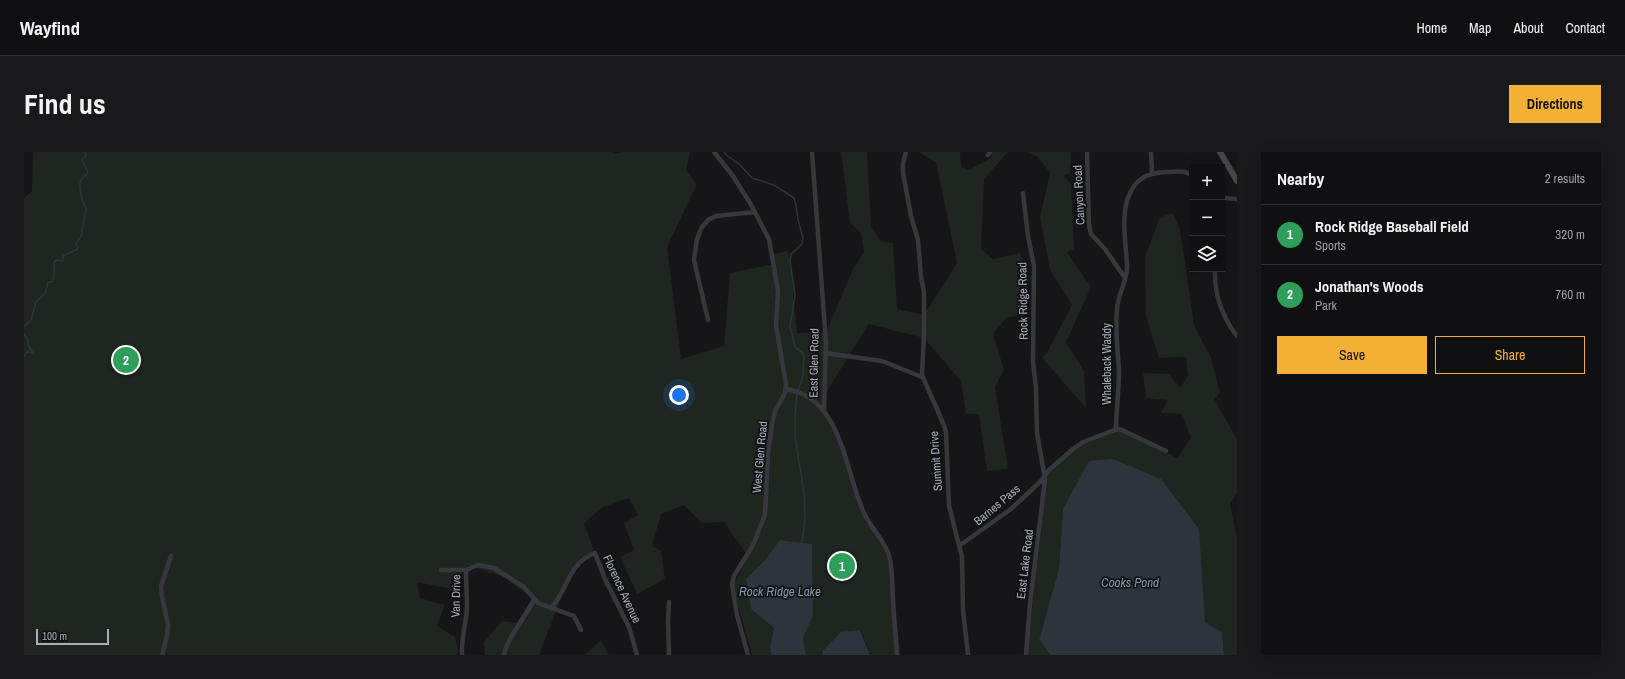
<!DOCTYPE html>
<html lang="en">
<head>
<meta charset="utf-8">
<style>
	:root { --surface:#101012; --page:#19191b; --text:#f1f3f6; --muted:#9c9d9f; --line:#303032; --accent:#f2b134 }
	body { margin:0; font-family:"Archivo Narrow",sans-serif; background:var(--page); color:var(--text) }
	.controls { position:absolute; right:12px; top:12px; display:grid; overflow:hidden; border-radius:0px; box-shadow:0 4px 16px #0002 }
	.controls button { width:36px; height:36px; display:grid; place-items:center; padding:0; border:0; border-bottom:1px solid var(--line); background:var(--surface); color:var(--text); font:20px sans-serif }
	.scale { position:absolute; left:12px; bottom:10px; width:73px; box-sizing:border-box; padding-left:4px; border:2px solid #a8adb8; border-top:0; font-size:11px; line-height:14px; white-space:nowrap; color:#a8adb8; -webkit-text-stroke:3px #111113; paint-order:stroke }
	.you { position:absolute; left:655px; top:243px; width:14px; height:14px; margin:-10px; border:3px solid #fff; border-radius:50%; background:#1a73e8; box-shadow:0 0 0 6px #1a73e833 }
	.badge { display:grid; place-items:center; width:26px; height:26px; border-radius:50%; background:var(--accent); color:#fff; font-size:13px; font-weight:700 }
	.pin { position:absolute; translate:-50% -50%; border:2px solid #fff; box-shadow:0 1px 4px #0006 }
	.list { margin:0; padding:0; list-style:none }
	h2 { display:flex; justify-content:space-between; align-items:center; height:52px; margin:0; padding:0 16px; font-size:17px }
	h2 small { font-size:13px; font-weight:400; color:var(--muted) }
	.list li { display:grid; grid-template-columns:26px 1fr auto; gap:12px; align-items:center; box-sizing:border-box; height:60px; padding:0 16px; border-top:1px solid var(--line) }
	.list b { display:block; font-size:15px; white-space:nowrap }
	.list p { margin:0; font-size:13px; white-space:nowrap; color:var(--muted) }
	.list em { font-size:13px; font-style:normal; color:var(--muted) }
	.actions { display:flex; gap:8px; padding:12px 16px }
	.actions a { flex:1; padding:9px 0; border:1px solid var(--accent); border-radius:0px; text-align:center; font-size:14px; color:var(--accent) }
	.actions .main { background:var(--accent); color:#111 }
	.icon { flex:none; width:22px; height:22px; fill:none; stroke:currentColor; stroke-width:2; stroke-linecap:round; stroke-linejoin:round }
	.map { position:relative; flex:none; width:1213px; height:503px; overflow:hidden; border-radius:0px }
	header { display:flex; align-items:center; gap:24px; box-sizing:border-box; height:56px; padding:0 20px; background:var(--surface); border-bottom:1px solid var(--line) }
	header strong { font-size:19px }
	nav { display:flex; gap:22px; margin-inline-start:auto; font-size:14px }
	.intro { display:flex; align-items:center; justify-content:space-between; box-sizing:border-box; height:96px; padding:0 24px }
	h1 { margin:0; font-size:28px }
	.button { padding:10px 18px; border-radius:0px; background:var(--accent); color:#111; font-size:14px; font-weight:700 }
	main { display:flex; gap:24px; padding:0 24px }
	aside { flex:1; background:var(--surface); border-radius:0px; box-shadow:0 4px 16px #0002 }
	.map>svg:first-child { display:block }
	.green { fill:#1e261f }
	.water { fill:#2c353c }
	.lines { fill:none; stroke-linecap:round; stroke-linejoin:round }
	.stream { stroke:#2c353c; stroke-width:1.5 }
	.street { stroke:#37383d; stroke-width:4.5 }
	.secondary { stroke:#45474d; stroke-width:6 }
	.labels { text-anchor:middle; stroke-width:3.5; stroke-linejoin:round; paint-order:stroke }
	.street-label { font-size:12px; fill:#a8adb8; stroke:#111113 }
	.water-label { font-size:13px; font-style:italic; fill:#7f9bb3; stroke:#111113 }
</style>
</head>
<body>
<header>
<strong>Wayfind</strong>
<nav><a>Home</a><a>Map</a><a>About</a><a>Contact</a></nav>
</header>
<div class="intro"><h1>Find us</h1><a class="button">Directions</a></div>
<main>
<div class="map">
<svg width="1213" height="503" viewBox="0 0 1213 503">
	<rect width="100%" height="100%" fill="#161618"/>
	<path class="green" d="M9,0H588L590,2L597,0H666L662,18L673,32L643,95L657,207L700,194L706,121L750,112L749,102L764,99L771,132L769,144L773,181L802,180L830,115L840,100L837,81L826,71L817,0H843L847,74L856,89L869,91L873,157L900,163L933,111L912,10L894,0H936L937,15L945,18L967,6L968,0H984L960,27L957,97L969,107L996,101L1005,125L1002,163L983,165L969,182L980,218L971,235L984,317L963,319L955,262H942L937,229L900,186L845,172L798,247L820,297L837,354L866,403L876,503H846L837,478L798,500L799,503H782L779,486L789,464L788,392L756,388L740,409L722,427L727,457L750,476L746,494L747,503H728L709,435L724,404L700,370L678,371L660,353L637,362L628,394L637,399L641,427L613,442L596,405L610,398L600,371L614,363L605,346L579,355L560,371L570,399L546,423L515,503H461L460,490L478,469L493,471L508,446L478,424L446,414L442,415L428,437L393,430L396,446L421,453L413,474L431,485L435,500L433,503H0V46L8,39Z
		M1003,0H1047L1046,22L1039,23L1047,32L1050,97L1043,100L1067,135L1042,190L1060,219L1062,256L1018,206L1024,199L1048,153L1026,118L1016,65L1026,21L1014,5Z
		M1149,61L1156,77L1170,173L1187,206L1196,241L1190,247L1213,287V341L1206,352L1213,385V503H1200L1198,480L1181,470L1039,357L1035,416L1015,488L1026,503H1003L1023,321L1056,290L1095,278L1153,306L1167,286L1158,262L1137,261L1144,248L1122,246L1119,221L1145,222L1156,236L1164,224L1162,205L1135,206L1122,164L1121,105L1136,65Z
		M577,488L585,503H561Z"/>
	<path class="water" d="M1089,307L1137,327L1175,377L1181,470L1198,480L1200,503H1026L1015,488L1035,416L1039,357L1065,309Z
		M756,388L788,392L789,464L779,486L782,503H747L746,494L750,476L727,457L722,427L740,409Z
		M836,478L846,503H799L798,500L817,480Z"/>
	<g class="lines">
		<path class="stream" d="M701,0V2L716,13L728,26L750,33L770,46L772,53L774,68L779,86L778,92L767,102L766,109L771,143L766,174L771,195L780,202L779,224L773,241L771,263V284L780,341L781,365L778,390
			M0,175L7,168L12,150L22,140L24,130H28L30,126V111L32,108L39,109V104L54,97L52,91L57,85L62,56C58,50 54,34 57,28C59,25 62,23 64,21L58,7L62,4L61,0
			M0,182L4,188V193L9,201L3,200L0,204"/>
		<path class="street" d="M690,0L709,24L726,51L745,87L754,139L752,173L762,232L761,241L751,259L748,272L744,302L741,363L729,393L710,424L708,433L713,463L724,503
			M788,0L802,191L800,259
			M882,0L879,11V21L887,64L894,88L897,125L900,140V182L898,223L919,271L922,280L925,354L938,405L939,458L944,503
			M1063,0L1065,73L1067,82L1081,97L1101,126
			M1127,0L1128,21
			M964,3L966,0
			M999,41L1004,84L1010,114L1009,210L1012,236L1013,281L1021,327L1006,452L1002,503
			M1198,46L1213,47
			M1191,117C1190,141 1198,165 1213,184
			M684,168L670,108L673,87L678,75L684,68L692,64L731,60
			M801,201L858,209L898,225
			M762,237C819,246 820,318 840,361C847,376 860,388 865,403C869,417 868,433 869,448C870,467 872,485 873,503
			M1092,278C1092,259 1095,239 1095,220C1094,199 1091,178 1093,157C1094,142 1104,127 1103,113C1102,90 1096,62 1106,41C1114,24 1126,21 1143,20C1152,20 1163,17 1168,25
			M935,394L987,357L1017,329L1025,318L1049,297L1059,290L1093,277L1098,278L1142,299
			M417,418H442
			M527,456C545,437 543,412 571,401L581,427L605,475L613,503
			M138,503L143,484L144,473L138,444L137,434L147,404
			M438,503C437,487 442,472 443,456C443,443 442,431 442,418L454,413L470,416L500,435L514,451L550,464L557,478
			M480,503C483,486 502,464 510,448
			M645,503L644,469L645,450"/>
		<path class="secondary" d="M1196,0L1213,29"/>
	</g>
	<g class="labels">
		<g class="street-label">
			<text transform="translate(1055 43) rotate(-93)" y="4">Canyon Road</text>
			<text transform="translate(999 149) rotate(-91)" y="4">Rock Ridge Road</text>
			<text transform="translate(790 211) rotate(-89)" y="4">East Glen Road</text>
			<text transform="translate(1083 212) rotate(-90)" y="4">Whaleback Waddy</text>
			<text transform="translate(736 305) rotate(-85)" y="4">West Glen Road</text>
			<text transform="translate(912 309) rotate(-94)" y="4">Summit Drive</text>
			<text transform="translate(973 353) rotate(-40)" y="4">Barnes Pass</text>
			<text transform="translate(1001 412) rotate(-83)" y="4">East Lake Road</text>
			<text transform="translate(598 437) rotate(65)" y="4">Florence Avenue</text>
			<text transform="translate(432 444) rotate(-89)" y="4">Van Drive</text>
		</g>
		<g class="water-label">
			<text x="1106" y="435">Cooks Pond</text>
			<text x="756" y="444">Rock Ridge Lake</text>
		</g>
	</g>
</svg>
<div class="controls">
<button>+</button>
<button>−</button>
<button><svg class="icon" aria-label="layers" viewBox="0 0 24 24"><path d="M12 4l9 5-9 5-9-5zM3 14l9 5 9-5"/></svg></button>
</div>
<div class="scale">100 m</div>
<div class="you"></div>
<div class="pin badge" style="left:818px;top:414px;background:#2e9e5b">1</div>
<div class="pin badge" style="left:102px;top:208px;background:#2e9e5b">2</div>
</div>
<aside>
<h2>Nearby<small>2 results</small></h2>
<ul class="list">
<li><span class="badge" style="background:#2e9e5b">1</span><div><b>Rock Ridge Baseball Field</b><p>Sports</p></div><em>320 m</em></li>
<li><span class="badge" style="background:#2e9e5b">2</span><div><b>Jonathan's Woods</b><p>Park</p></div><em>760 m</em></li>
</ul>
<div class="actions"><a class="main">Save</a><a>Share</a></div>
</aside>
</main>
</body>
</html>
